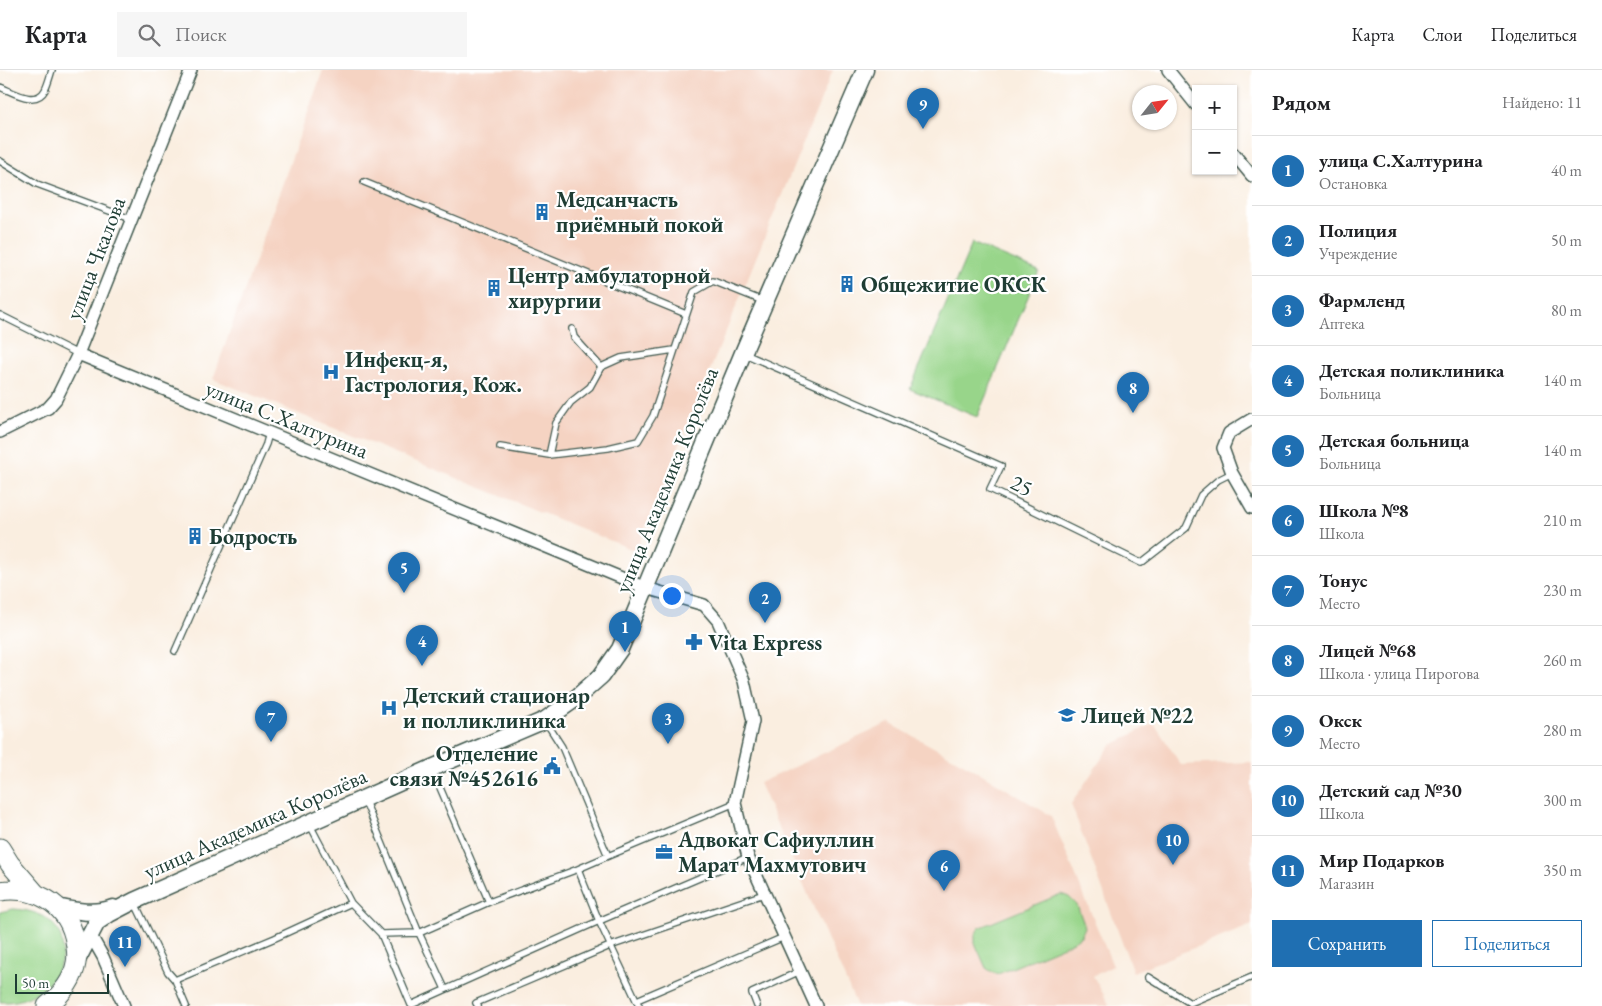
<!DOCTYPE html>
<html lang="ru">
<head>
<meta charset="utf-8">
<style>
	:root { --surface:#fff; --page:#f6f6f6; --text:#202124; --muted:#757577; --line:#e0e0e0; --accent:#1f6fb2 }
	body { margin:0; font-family:"EB Garamond",serif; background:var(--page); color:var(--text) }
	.controls { position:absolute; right:15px; top:15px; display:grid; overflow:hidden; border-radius:0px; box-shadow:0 1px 4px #0004 }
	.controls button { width:45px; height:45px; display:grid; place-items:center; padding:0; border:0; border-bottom:1px solid var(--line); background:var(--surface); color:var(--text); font:25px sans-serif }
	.compass { position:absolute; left:1132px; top:15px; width:45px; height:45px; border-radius:50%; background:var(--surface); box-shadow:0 1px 4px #0004; rotate:60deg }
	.scale { position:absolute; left:15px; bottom:12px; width:94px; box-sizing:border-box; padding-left:5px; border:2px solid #1f3d34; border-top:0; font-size:14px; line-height:18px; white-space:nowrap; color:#1f3d34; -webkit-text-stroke:4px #fff; paint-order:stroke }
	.you { position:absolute; left:671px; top:525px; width:18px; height:18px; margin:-12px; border:4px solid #fff; border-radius:50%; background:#1a73e8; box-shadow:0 0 0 8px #1a73e833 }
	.badge { display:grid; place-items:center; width:32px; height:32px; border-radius:50%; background:var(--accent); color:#fff; font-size:16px; font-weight:700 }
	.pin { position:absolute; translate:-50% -41px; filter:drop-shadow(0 1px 2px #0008) }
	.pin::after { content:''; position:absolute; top:26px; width:18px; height:15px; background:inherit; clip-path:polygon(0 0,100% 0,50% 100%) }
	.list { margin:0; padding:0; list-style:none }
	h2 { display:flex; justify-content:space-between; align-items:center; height:65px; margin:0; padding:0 20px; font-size:21px }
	h2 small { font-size:16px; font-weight:400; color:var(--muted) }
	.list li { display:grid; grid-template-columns:32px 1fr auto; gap:15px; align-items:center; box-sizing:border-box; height:70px; padding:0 20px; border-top:1px solid var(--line) }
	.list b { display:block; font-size:19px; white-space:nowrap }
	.list p { margin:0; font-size:16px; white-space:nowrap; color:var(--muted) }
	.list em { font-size:16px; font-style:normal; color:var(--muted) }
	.actions { display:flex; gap:10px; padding:15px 20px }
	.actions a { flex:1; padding:11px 0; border:1px solid var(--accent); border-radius:0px; text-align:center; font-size:18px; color:var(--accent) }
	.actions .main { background:var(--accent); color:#fff }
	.icon { flex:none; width:28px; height:28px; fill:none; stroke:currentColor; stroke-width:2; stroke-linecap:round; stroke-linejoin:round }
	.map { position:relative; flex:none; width:1252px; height:936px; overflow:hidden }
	header { display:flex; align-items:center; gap:30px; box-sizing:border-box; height:70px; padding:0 25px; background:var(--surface); border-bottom:1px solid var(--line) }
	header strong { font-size:24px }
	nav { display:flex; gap:28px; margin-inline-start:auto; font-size:18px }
	.search { width:350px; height:45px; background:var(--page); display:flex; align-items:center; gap:12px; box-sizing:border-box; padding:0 18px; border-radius:0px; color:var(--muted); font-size:19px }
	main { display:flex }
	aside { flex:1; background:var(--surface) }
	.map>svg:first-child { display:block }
	.built { fill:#f5d3c2 }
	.green { fill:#98d58a; stroke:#5c895f }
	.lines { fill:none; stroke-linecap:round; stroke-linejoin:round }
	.lane-casing { stroke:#40584e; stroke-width:8 }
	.street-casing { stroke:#40584e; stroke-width:14 }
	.secondary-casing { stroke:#40584e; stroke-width:19 }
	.primary-casing { stroke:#40584e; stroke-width:21 }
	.lane { stroke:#fff; stroke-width:5.5 }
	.street { stroke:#fff; stroke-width:11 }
	.secondary { stroke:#fff; stroke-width:16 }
	.primary { stroke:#fff; stroke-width:19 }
	.labels { text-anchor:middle; stroke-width:4.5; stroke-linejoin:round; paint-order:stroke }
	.poi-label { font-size:22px; font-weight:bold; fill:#1f3d34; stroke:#fff; text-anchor:start }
	.street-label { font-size:22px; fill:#1f3d34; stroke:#fff }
</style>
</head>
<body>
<header>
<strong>Карта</strong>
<div class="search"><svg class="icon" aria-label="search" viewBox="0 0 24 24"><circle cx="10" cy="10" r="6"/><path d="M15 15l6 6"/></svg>Поиск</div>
<nav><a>Карта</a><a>Слои</a><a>Поделиться</a></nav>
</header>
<main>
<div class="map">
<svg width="1252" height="936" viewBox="0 0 1252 936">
	<rect width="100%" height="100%" fill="#fff"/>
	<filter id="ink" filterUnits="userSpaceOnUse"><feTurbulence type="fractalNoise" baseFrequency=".02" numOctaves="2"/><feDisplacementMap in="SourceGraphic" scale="10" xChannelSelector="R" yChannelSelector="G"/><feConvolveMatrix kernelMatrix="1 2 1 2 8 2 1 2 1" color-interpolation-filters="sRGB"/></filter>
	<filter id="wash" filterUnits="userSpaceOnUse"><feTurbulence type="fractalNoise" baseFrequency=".0096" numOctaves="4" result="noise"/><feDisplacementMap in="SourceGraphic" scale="20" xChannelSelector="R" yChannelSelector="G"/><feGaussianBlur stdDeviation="1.12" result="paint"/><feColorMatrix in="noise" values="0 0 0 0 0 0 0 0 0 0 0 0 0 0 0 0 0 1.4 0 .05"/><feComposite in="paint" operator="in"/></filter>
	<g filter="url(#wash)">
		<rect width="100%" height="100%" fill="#faeee0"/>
		<path class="built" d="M323,0H833L636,481L213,309Z
			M889,653L972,698L1051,746L1113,896L1093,906L1110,936H857L759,713Z
			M1154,653L1181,695L1251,692L1252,695V855L1133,902L1071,734L1110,676Z"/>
		<path class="green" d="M972,173L1039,201L977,347L910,319Z
			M1061,824L1069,827L1077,835L1085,857L1081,866L1071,873L998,904L992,902L986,898L975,873V865L979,858Z
			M13,839C94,843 66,936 0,932V842Z"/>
	</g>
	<g filter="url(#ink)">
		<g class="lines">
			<g class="lane-casing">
				<path id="lane" d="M0,17C13,22 36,37 45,20C48,14 50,6 52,0
					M0,91L37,114L131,149
					M364,112L686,244
					M0,245L78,284
					M572,259L574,267L601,297
					M745,284L1001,396L990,419L1141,493L1186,458L1201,425L1218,410L1232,403
					M500,377L549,385L608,378L638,371L653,346L694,222L713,211L763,231
					M549,385L556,353L571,332L590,317L601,297L621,288L674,280
					M175,581L266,374L269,363
					M546,652L562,677L608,786
					M432,699L489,832
					M365,731L419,863L445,919
					M310,755L351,833L381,864L419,863L489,832L578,799L608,786L735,733
					M578,799L599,851L639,936
					M135,833L168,902L175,910L186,936
					M381,864L411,935L599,851L748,787
					M1148,907L1190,933L1252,907
					M175,910L275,868L351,833
					M637,930L784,867
					M478,936L476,933L610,876L764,824
					M757,936L752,923L800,901"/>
			</g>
			<g class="street-casing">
				<path id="street" d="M1168,0L1196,35
					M1233,83L1252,106
					M78,284L646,518L704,535L718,551L744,611L753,651L735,733L748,787L816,936
					M1252,349L1229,363L1223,378L1232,403L1252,438
					M0,362L48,338L56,329L78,284L191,0
					M90,864L103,887L124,936"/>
			</g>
			<g class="secondary-casing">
				<path id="secondary" d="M57,837C76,841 94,845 113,838
					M76,892L97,852L109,844L134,831L432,698L545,650L575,629L601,606L620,579L743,283L865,0"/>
			</g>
			<g class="primary-casing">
				<path id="primary" d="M0,778L10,794L36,824
					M0,821C33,816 65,832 74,866C76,875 78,884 76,893C73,911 61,925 47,936"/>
			</g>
			<use href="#lane" class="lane"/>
			<use href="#street" class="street"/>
			<use href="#secondary" class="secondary"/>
			<use href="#primary" class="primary"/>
		</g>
	</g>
	<defs>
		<g id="building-bare" transform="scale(1.35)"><path d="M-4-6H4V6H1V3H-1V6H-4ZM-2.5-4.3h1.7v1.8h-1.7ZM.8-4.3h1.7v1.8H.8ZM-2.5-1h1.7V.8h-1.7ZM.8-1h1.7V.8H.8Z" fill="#1f6fb2" stroke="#fff" stroke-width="2.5" paint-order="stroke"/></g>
		<g id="hospital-bare" transform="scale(1.35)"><path d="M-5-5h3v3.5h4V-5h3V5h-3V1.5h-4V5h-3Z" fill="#1f6fb2" stroke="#fff" stroke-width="2.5" paint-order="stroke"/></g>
		<g id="pharmacy-bare" transform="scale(1.35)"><path d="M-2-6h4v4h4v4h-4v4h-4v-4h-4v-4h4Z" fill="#1f6fb2" stroke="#fff" stroke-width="2.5" paint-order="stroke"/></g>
		<g id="school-bare" transform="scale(1.35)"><path d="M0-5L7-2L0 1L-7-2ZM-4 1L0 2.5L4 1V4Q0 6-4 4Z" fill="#1f6fb2" stroke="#fff" stroke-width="2.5" paint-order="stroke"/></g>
		<g id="civic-bare" transform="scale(1.35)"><path d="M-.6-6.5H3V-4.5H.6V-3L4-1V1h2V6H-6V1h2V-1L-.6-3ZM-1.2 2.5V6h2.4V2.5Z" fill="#1f6fb2" stroke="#fff" stroke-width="2.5" paint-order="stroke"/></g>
		<g id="office-bare" transform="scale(1.35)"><path d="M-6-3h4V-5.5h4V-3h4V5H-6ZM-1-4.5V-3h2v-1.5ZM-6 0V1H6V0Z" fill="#1f6fb2" stroke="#fff" stroke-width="2.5" paint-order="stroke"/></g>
	</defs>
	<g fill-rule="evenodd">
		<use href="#building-bare" x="542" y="142"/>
		<use href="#building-bare" x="847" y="214"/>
		<use href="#building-bare" x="494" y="218"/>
		<use href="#hospital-bare" x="331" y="302"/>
		<use href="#building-bare" x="195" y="466"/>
		<use href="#pharmacy-bare" x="694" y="572"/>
		<use href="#hospital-bare" x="389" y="638"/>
		<use href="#school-bare" x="1067" y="645"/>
		<use href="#civic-bare" x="552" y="696"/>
		<use href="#office-bare" x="664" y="782"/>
	</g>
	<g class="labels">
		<g class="poi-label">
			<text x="556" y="137">Медсанчасть<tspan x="556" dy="25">приёмный покой</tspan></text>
			<text x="508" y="213">Центр амбулаторной<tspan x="508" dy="25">хирургии</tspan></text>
			<text x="861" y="222">Общежитие ОКСК</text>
			<text x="345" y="297">Инфекц-я,<tspan x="345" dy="25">Гастрология, Кож.</tspan></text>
			<text x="209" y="474">Бодрость</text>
			<text x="708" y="580">Vita Express</text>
			<text x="403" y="633">Детский стационар<tspan x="403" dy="25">и полликлиника</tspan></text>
			<text x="1081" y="653">Лицей №22</text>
			<text x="538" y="691" text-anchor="end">Отделение<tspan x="538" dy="25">связи №452616</tspan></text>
			<text x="678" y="777">Адвокат Сафиуллин<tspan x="678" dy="25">Марат Махмутович</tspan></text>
		</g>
		<g class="street-label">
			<text transform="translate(95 188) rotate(-69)" y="8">улица Чкалова</text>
			<text transform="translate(287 349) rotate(22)" y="8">улица С.Халтурина</text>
			<text transform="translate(666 410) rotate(-68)" y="8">улица Академика Королёва</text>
			<text transform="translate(1022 415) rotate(26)" y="8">25</text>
			<text transform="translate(255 753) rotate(-24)" y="8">улица Академика Королёва</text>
		</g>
	</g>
</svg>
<div class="controls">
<button>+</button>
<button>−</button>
</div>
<svg class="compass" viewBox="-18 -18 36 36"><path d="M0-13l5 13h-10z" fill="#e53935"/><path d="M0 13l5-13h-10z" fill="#757577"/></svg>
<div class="scale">50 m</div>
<div class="you"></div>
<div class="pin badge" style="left:625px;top:582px">1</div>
<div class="pin badge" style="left:765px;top:553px">2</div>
<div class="pin badge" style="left:668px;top:674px">3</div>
<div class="pin badge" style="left:422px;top:596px">4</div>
<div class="pin badge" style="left:404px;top:523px">5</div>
<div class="pin badge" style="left:944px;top:821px">6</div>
<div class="pin badge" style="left:271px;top:672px">7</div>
<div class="pin badge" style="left:1133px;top:343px">8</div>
<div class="pin badge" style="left:923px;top:59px">9</div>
<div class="pin badge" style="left:1173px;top:795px">10</div>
<div class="pin badge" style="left:125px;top:897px">11</div>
</div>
<aside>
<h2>Рядом<small>Найдено: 11</small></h2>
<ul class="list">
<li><span class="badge">1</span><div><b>улица С.Халтурина</b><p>Остановка</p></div><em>40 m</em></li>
<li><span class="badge">2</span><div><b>Полиция</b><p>Учреждение</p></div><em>50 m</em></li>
<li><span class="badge">3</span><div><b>Фармленд</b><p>Аптека</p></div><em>80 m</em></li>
<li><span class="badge">4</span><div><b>Детская поликлиника</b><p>Больница</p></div><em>140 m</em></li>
<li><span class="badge">5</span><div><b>Детская больница</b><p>Больница</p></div><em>140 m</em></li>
<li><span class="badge">6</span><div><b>Школа №8</b><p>Школа</p></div><em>210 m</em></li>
<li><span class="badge">7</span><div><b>Тонус</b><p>Место</p></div><em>230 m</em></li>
<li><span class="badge">8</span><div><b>Лицей №68</b><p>Школа · улица Пирогова</p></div><em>260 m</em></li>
<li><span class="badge">9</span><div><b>Окск</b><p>Место</p></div><em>280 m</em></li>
<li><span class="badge">10</span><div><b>Детский сад №30</b><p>Школа</p></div><em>300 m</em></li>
<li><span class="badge">11</span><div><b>Мир Подарков</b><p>Магазин</p></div><em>350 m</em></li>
</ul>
<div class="actions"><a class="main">Сохранить</a><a>Поделиться</a></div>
</aside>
</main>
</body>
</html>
